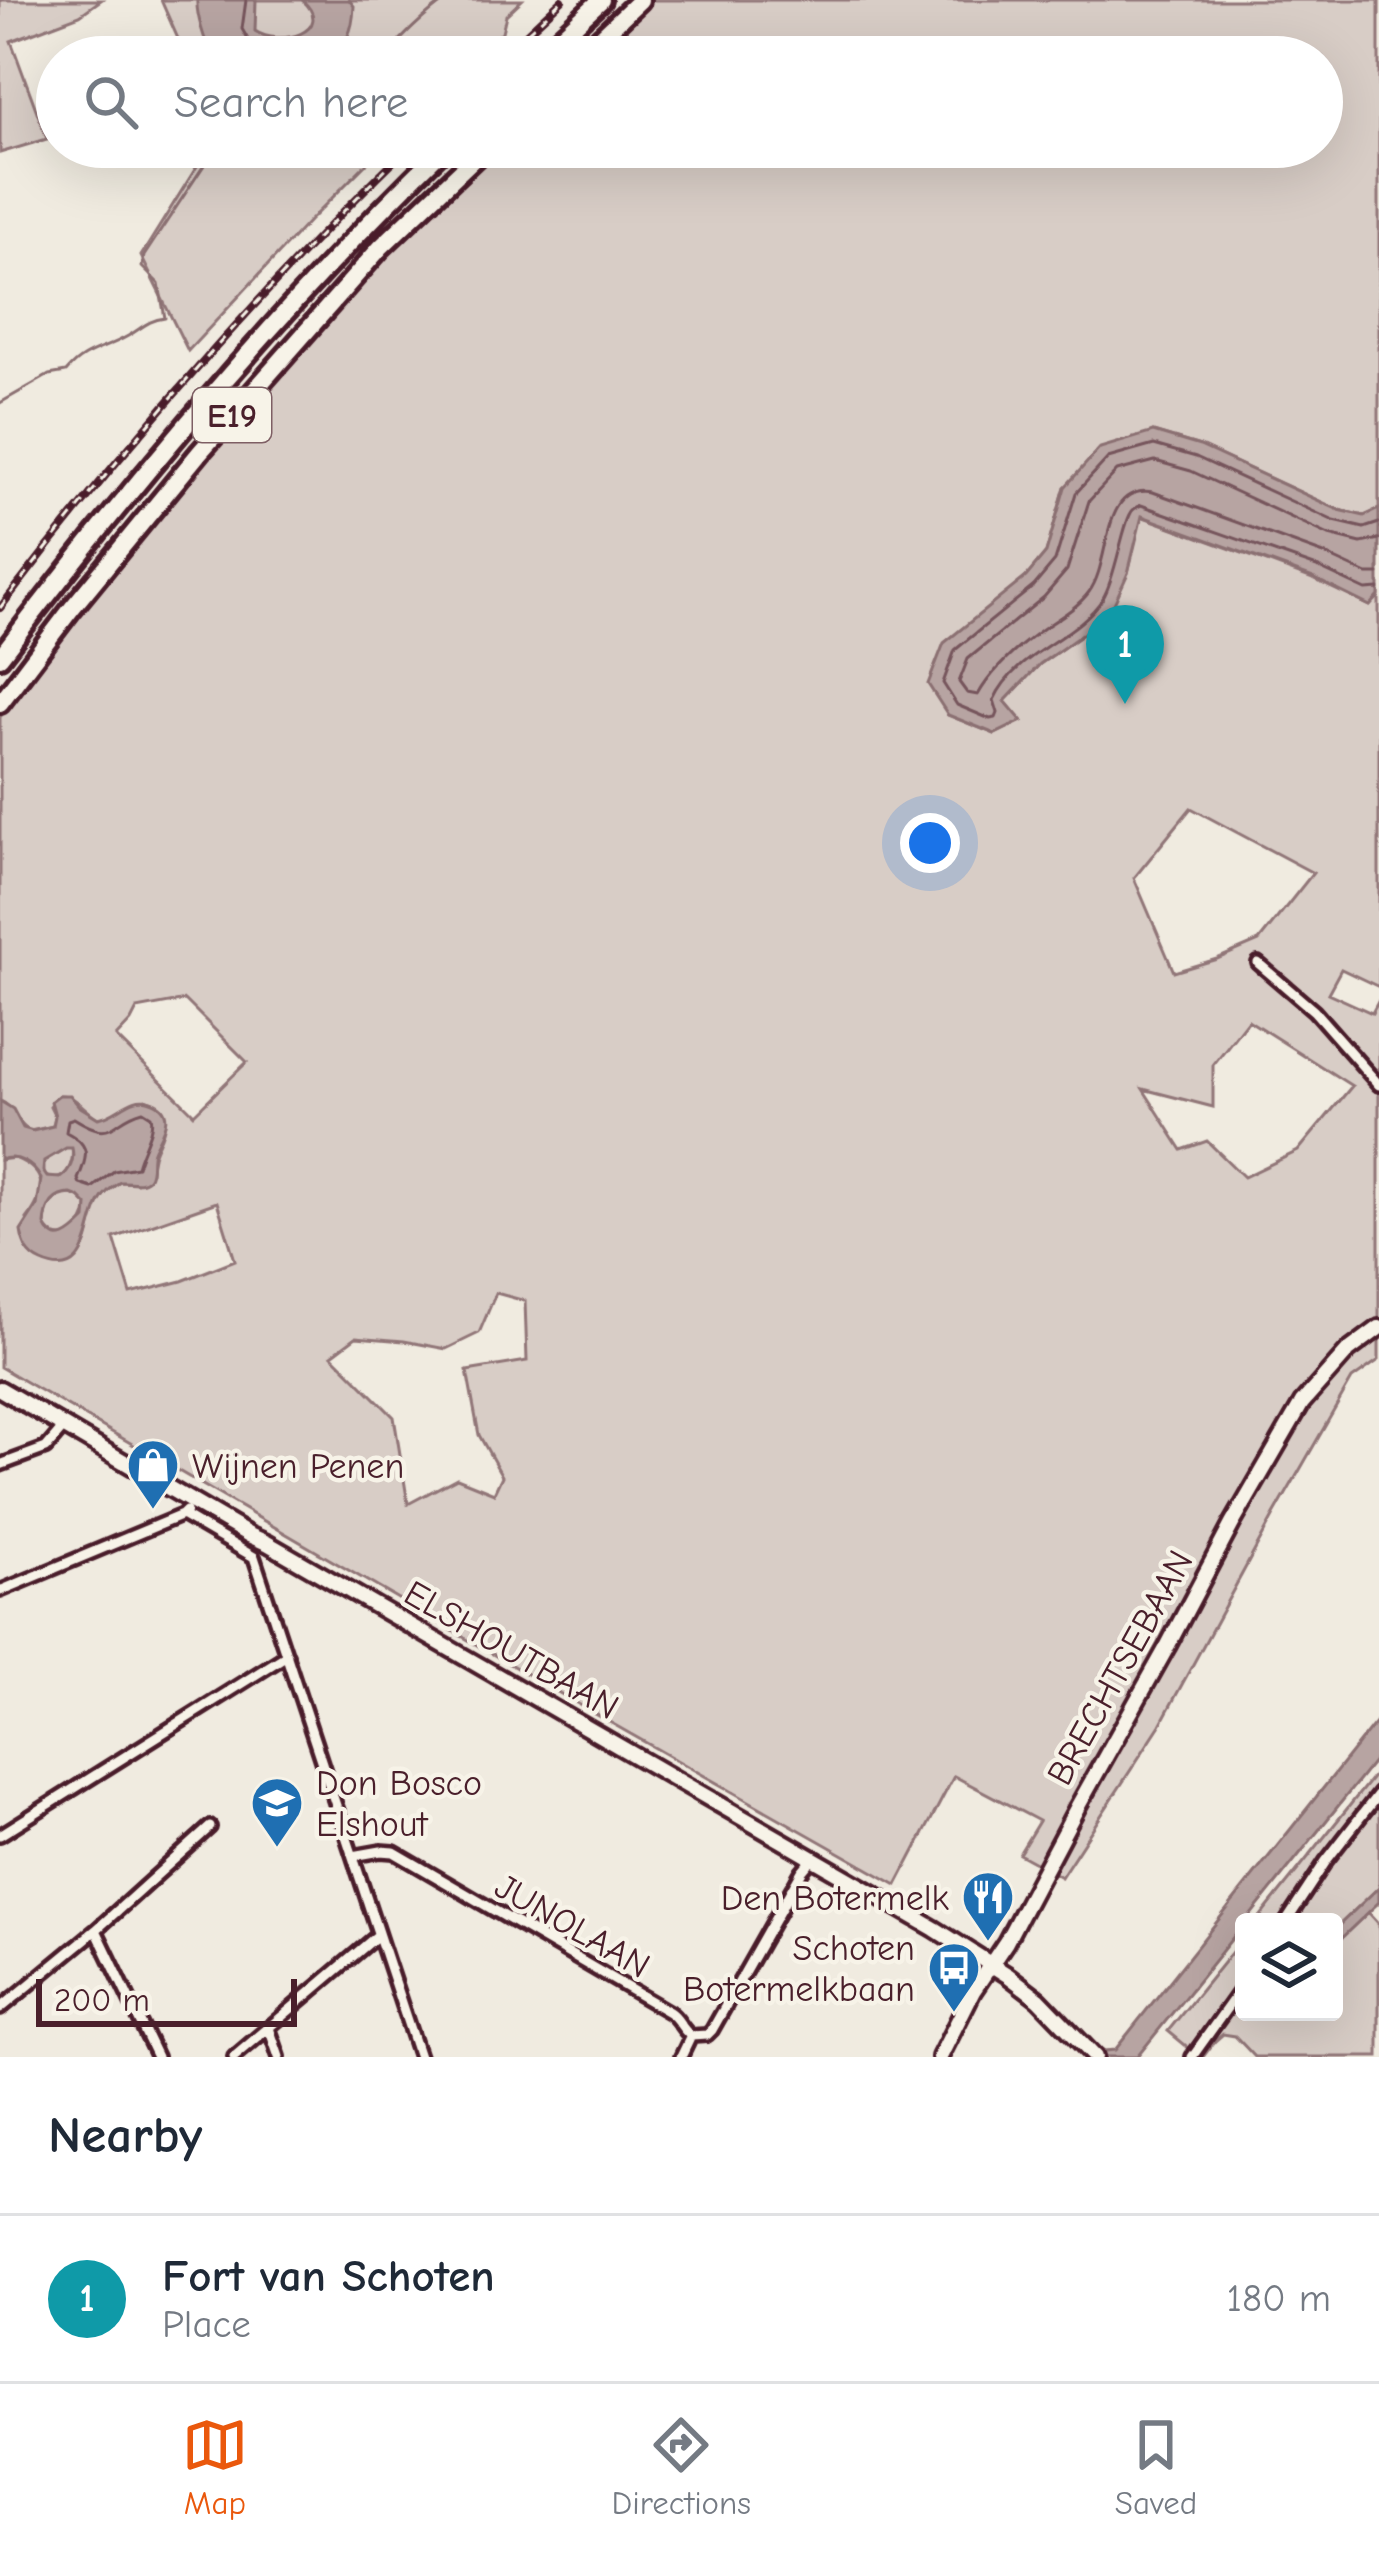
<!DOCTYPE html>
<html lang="en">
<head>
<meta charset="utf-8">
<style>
	:root { --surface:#fff; --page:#f6f6f7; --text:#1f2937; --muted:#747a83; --line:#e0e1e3; --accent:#ea580c }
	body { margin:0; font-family:"Comic Neue",sans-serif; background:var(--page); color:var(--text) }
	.controls { position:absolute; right:36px; bottom:36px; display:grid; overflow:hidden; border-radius:12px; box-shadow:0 12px 48px #0002 }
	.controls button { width:108px; height:108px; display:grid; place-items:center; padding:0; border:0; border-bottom:3px solid var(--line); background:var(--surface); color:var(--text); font:60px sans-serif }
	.scale { position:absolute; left:36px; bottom:30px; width:261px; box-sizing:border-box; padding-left:12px; border:6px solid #4a1f2b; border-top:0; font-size:33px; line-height:42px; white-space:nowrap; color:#4a1f2b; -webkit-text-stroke:9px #f7f3e8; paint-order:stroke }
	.you { position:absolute; left:930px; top:843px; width:42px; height:42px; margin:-30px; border:9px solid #fff; border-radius:50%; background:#1a73e8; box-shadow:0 0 0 18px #1a73e833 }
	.badge { display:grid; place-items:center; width:78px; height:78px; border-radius:50%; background:var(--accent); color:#fff; font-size:39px; font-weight:700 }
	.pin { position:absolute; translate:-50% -99px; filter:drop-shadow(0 3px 6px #0008) }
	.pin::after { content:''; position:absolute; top:63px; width:42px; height:36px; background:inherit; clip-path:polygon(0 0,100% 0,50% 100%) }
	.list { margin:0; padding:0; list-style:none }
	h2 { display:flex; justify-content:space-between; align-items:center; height:156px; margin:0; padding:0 48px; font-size:51px }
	h2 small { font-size:39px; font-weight:400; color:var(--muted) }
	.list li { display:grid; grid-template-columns:78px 1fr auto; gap:36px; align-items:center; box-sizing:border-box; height:168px; padding:0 48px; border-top:3px solid var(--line) }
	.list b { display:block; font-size:45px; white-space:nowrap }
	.list p { margin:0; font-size:39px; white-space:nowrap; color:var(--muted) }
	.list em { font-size:39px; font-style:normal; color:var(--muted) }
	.icon { flex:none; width:66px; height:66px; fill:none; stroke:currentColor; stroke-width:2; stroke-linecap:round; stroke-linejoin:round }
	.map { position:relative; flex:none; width:1379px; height:2057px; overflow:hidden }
	.search { position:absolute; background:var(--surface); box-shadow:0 12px 48px #0002; left:36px; right:36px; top:36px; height:132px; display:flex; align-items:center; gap:30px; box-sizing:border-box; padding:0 42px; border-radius:66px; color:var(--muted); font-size:45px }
	.sheet { height:324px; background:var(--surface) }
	nav { display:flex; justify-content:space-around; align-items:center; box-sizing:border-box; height:168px; border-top:3px solid var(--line); background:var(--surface); font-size:33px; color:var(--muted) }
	nav a { display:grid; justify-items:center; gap:6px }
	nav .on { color:var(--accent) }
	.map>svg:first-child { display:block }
	.green { fill:#d8cdc6; stroke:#917678; stroke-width:3; fill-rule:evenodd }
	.water { fill:#b7a4a2; stroke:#8b6f72; stroke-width:3; fill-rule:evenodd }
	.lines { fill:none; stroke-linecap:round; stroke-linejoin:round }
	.shore { stroke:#76545b; stroke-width:3 }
	.stream { stroke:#8b6f72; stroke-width:3 }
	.street-casing { stroke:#4a1f2b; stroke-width:18 }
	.secondary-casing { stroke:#4a1f2b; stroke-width:22 }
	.highway-casing { stroke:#4a1f2b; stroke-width:26 }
	.street { stroke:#f7f3e8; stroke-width:9 }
	.secondary { stroke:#f7f3e8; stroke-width:14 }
	.highway { stroke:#f7f3e8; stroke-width:16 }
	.rail-casing { stroke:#4a1f2b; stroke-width:8 }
	.rail { stroke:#f7f3e8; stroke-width:3; stroke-dasharray:9; stroke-linecap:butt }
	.labels { text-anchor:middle; stroke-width:9; stroke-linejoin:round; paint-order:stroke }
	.shield { fill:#f7f3e8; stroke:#7e5f64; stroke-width:3 }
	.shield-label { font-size:33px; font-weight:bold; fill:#4a1f2b }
	.poi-label { font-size:36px; fill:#4a1f2b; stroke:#f7f3e8; text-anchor:start }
	.street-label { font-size:36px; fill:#4a1f2b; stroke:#f7f3e8 }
</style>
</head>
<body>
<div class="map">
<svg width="1379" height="2057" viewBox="0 0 1379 2057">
	<rect width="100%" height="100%" fill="#f0ebe0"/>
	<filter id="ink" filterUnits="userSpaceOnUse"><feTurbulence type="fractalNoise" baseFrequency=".00833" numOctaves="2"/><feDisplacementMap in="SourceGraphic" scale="24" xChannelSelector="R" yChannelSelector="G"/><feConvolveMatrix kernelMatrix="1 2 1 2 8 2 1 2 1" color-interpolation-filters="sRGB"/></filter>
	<g filter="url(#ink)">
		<path class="green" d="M0,0H101L80,15L11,41L47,139L0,153Z
			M161,0H522L506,15L502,32L476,57H186Z
			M652,0H1379V509L1364,516L1339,510L1200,446L1153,432L1065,487L1046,553L1026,577L948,715L995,734L1021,721L1005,701L1040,664L1087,631L1128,573L1141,516L1313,579L1370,606L1379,596V987L1341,969L1328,993L1372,1013L1379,1000V1360L1352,1379L1274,1515L1160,1725L1061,1877L1019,1854L1039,1821L954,1776L897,1885L597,1715L0,1367V1160L15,1158C48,1172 47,1192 27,1219L67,1265C98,1248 84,1218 104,1195C105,1193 118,1183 120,1182L137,1183L151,1172C151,1148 163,1142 165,1122L146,1099C126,1101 117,1116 98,1118C84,1110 75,1094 59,1095L50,1106L55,1116L53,1126L30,1131C15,1124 16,1107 0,1101V717L79,613L206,457L387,253L498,147H1322V57H592ZM1191,808L1313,873L1259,941L1217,959L1174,972L1134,878ZM185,1000L247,1062L194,1114L116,1037L131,1021L137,1009ZM1248,1020L1352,1086L1298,1151L1244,1177L1207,1141L1182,1150L1143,1089L1213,1107V1065ZM217,1202L235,1260L182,1281L131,1294L114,1238ZM496,1293L525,1301L527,1361L467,1371L479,1435L502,1476L494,1493L457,1478L408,1504L394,1417L332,1355L356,1337L404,1341L446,1349L479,1333Z
			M209,147H383L309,221L188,351L141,256Z
			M67,1147H72C75,1165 64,1187 44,1175V1161Z
			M71,1194L79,1197L87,1205C88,1228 60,1252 45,1225C46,1206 52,1196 71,1194Z
			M1379,1769V1887L1334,1930V1922H1256Z
			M1368,1912L1379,1924V2057H1255L1235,2036L1223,2034L1215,2041L1203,2057H1195L1196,2054L1168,2031L1244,1937V2012H1334V1945Z"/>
		<path class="water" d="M197,0H256L255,31C279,48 337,31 302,0H349L354,6C353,30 348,47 323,57H243L228,51L212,56C205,42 196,15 197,0Z
			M1153,432L1200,446L1339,510L1364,516L1379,509V596L1370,606L1313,578L1142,516L1128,573L1112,608L1087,631L1040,664L1005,701L1022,721L995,734L948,715L928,684L944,643L1026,577L1046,553L1065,487L1100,448Z
			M59,1095H70L79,1106L98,1118C117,1116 131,1093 151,1101C179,1111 160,1135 153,1151C150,1159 154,1172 148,1179C141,1186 128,1181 120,1182C111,1188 104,1193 99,1203C86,1228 89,1283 42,1262C28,1256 23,1245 21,1231L37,1206L41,1179C33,1163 17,1154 0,1160V1101L13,1109L23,1128L33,1131L53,1126L55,1116L51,1101ZM66,1148H72C75,1160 70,1171 60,1178L47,1177L43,1171L44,1161ZM71,1194L79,1197L87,1205L86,1219C74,1231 56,1250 45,1225C46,1207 52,1194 71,1194Z
			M1379,1718V1755L1137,2057H1099L1104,2051L1115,2050Z
			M1379,1887V1902L1334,1945V1930Z"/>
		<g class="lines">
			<path class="shore" d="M246,0L242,29L250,43C274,56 294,47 318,40L323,45L322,57
				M1379,523L1364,528L1334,521L1196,457L1154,445L1108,458L1076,493L1055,561L1034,586L955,650L943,683L957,705L990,719L996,718L998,713L994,700C1015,652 1077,639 1103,598C1116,578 1123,520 1133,510C1135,508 1138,507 1141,505L1317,567L1366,590L1379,589
				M1379,539L1361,543L1329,535L1191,471L1155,461L1117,471L1089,501L1067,570L1044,597L968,659L959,682L967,693L978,695C993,668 1019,646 1044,628C1059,618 1078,607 1089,592C1112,562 1100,483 1153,492L1324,554L1367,574H1379
				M143,1111L151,1116C155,1129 141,1150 137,1167L114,1171L92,1188L80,1184L78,1179C89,1155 90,1144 66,1132L68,1120L74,1118C115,1144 109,1120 143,1111Z"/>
			<path class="stream" d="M384,57C404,36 423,16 446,0
				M0,403L49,375L66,372C84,350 104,350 128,336C142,328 148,320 165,318L159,284L142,267L144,256L216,147"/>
			<g class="street-casing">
				<path id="street" d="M1258,963L1314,1011L1379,1085
					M0,1465L46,1448L64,1427
					M182,1515L254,1557L419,2057
					M0,1591L182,1515L186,1511
					M0,1835L287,1655
					M353,1856L381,1851L394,1852L669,2012C679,2018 681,2029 691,2036
					M1286,1922L1326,1861L1379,1793
					M96,1930L157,2057
					M0,2009L96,1930L210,1827
					M269,2028L279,2057
					M691,2036L707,2035L712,2030L802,1871L813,1858
					M234,2057L378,1935
					M681,2057L691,2036
					M1192,2057L1244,1984"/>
			</g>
			<g class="secondary-casing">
				<path id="secondary" d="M0,1389L249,1535L267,1543L935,1929L1009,1976L1039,1999L1095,2057
					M940,2057L973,1991L1006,1942L1078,1806L1167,1647L1232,1524L1302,1403L1348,1351L1379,1328"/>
			</g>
			<g class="highway-casing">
				<path id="highway" d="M539,57L601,0
					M580,57L640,0
					M0,657C136,478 283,304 445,147
					M0,703L72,608L200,452L381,247L486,147"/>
			</g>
			<use href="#street" class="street"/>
			<use href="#secondary" class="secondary"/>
			<use href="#highway" class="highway"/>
			<g class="rail-casing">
				<path id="rail" d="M501,57L562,0
					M0,608C125,445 261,290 408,147"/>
			</g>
			<use href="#rail" class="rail"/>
		</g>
	</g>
	<defs>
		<g id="shop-pin" transform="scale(2.7)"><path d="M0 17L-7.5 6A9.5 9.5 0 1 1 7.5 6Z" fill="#1f6fb2" stroke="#f7f3e8"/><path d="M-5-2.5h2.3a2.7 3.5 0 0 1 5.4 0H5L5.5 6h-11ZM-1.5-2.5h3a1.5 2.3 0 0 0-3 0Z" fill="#fff"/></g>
		<g id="school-pin" transform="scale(2.7)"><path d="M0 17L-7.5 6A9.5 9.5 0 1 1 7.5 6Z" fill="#1f6fb2" stroke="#f7f3e8"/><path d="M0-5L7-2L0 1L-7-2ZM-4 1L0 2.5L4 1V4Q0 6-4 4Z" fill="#fff"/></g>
		<g id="restaurant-pin" transform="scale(2.7)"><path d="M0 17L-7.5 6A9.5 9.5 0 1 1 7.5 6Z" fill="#1f6fb2" stroke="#f7f3e8"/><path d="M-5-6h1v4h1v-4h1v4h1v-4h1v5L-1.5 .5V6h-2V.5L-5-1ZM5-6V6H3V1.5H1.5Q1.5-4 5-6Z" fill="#fff"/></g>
		<g id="bus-pin" transform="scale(2.7)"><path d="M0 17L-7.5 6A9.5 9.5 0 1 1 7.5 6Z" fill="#1f6fb2" stroke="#f7f3e8"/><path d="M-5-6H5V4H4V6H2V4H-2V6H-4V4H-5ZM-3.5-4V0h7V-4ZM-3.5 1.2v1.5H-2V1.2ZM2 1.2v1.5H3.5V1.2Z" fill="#fff"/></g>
	</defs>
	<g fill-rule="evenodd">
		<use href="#shop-pin" x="153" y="1465"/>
		<use href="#school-pin" x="277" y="1803"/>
		<use href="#restaurant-pin" x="988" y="1897"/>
		<use href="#bus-pin" x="954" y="1968"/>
	</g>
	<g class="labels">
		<rect class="shield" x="193" y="388" width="78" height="54" rx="9"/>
		<g class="shield-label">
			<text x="232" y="427">E19</text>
		</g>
		<g class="poi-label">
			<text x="192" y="1478">Wijnen Penen</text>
			<text x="316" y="1795">Don Bosco<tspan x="316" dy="41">Elshout</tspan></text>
			<text x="949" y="1910" text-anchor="end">Den Botermelk</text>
			<text x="915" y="1960" text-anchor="end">Schoten<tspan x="915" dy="41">Botermelkbaan</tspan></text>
		</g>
		<g class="street-label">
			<text transform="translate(512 1649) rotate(30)" y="13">ELSHOUTBAAN</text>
			<text transform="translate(1119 1667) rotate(-61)" y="13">BRECHTSEBAAN</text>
			<text transform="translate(573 1925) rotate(30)" y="13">JUNOLAAN</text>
		</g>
	</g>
</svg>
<div class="controls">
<button><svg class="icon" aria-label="layers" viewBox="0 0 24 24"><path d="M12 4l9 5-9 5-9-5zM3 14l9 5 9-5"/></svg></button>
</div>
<div class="scale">200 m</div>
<div class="you"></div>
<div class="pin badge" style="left:1125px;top:704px;background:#0f9aa8">1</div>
<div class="search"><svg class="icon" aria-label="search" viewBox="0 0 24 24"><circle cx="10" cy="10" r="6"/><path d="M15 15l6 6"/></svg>Search here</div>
</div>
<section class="sheet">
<h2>Nearby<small></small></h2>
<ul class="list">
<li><span class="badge" style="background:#0f9aa8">1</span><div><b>Fort van Schoten</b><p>Place</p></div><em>180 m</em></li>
</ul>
</section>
<nav>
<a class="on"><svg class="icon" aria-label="map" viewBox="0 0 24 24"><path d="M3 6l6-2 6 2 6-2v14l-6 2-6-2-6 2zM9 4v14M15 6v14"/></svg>Map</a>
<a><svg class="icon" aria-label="directions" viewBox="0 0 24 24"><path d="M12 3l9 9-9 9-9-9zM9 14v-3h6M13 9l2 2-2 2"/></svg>Directions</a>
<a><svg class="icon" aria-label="saved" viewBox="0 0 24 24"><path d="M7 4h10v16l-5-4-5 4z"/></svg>Saved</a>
</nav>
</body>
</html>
